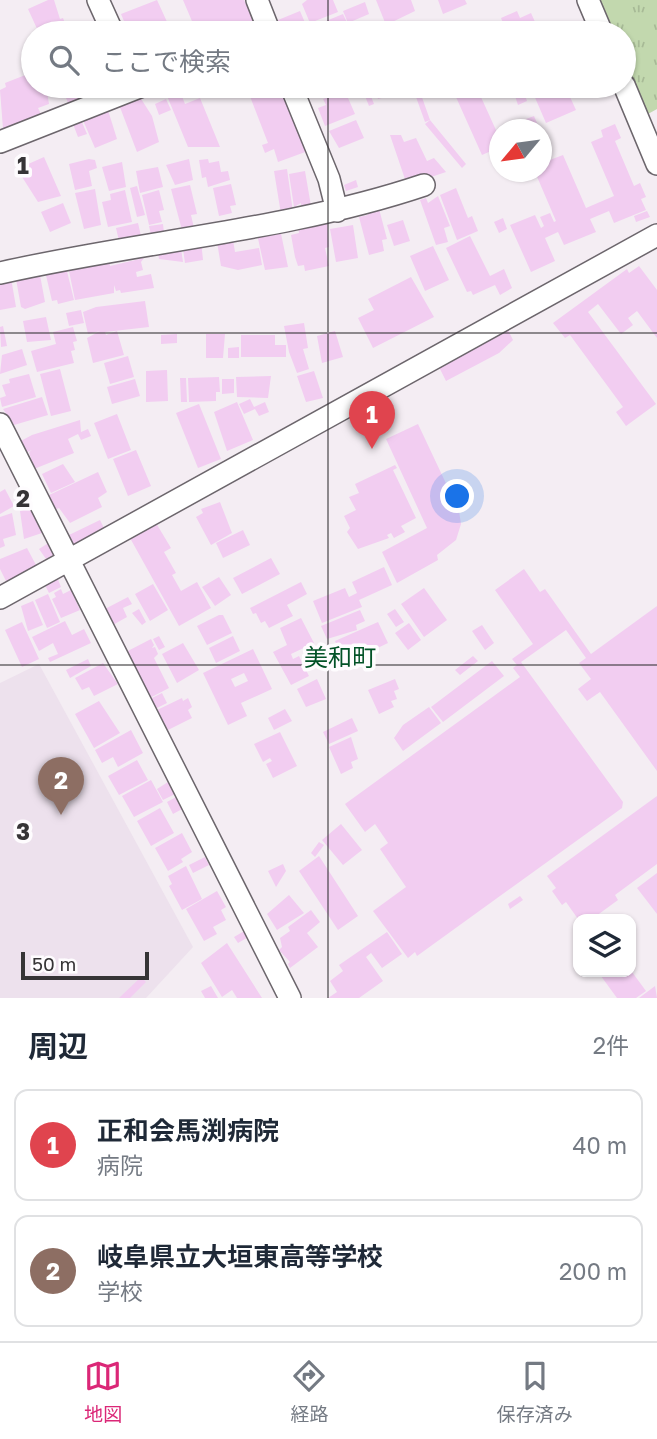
<!DOCTYPE html>
<html lang="ja">
<head>
<meta charset="utf-8">
<style>
	:root { --surface:#fff; --page:#f6f6f7; --text:#1f2937; --muted:#747a83; --line:#e0e1e3; --accent:#db2777 }
	body { margin:0; font-family:"Golos Text","Noto Sans JP",sans-serif; background:var(--page); color:var(--text) }
	.controls { position:absolute; right:21px; bottom:21px; display:grid; overflow:hidden; border-radius:14px; box-shadow:0 2px 5px #0004 }
	.controls button { width:63px; height:63px; display:grid; place-items:center; padding:0; border:0; border-bottom:2px solid var(--line); background:var(--surface); color:var(--text); font:35px sans-serif }
	.compass { position:absolute; left:489px; top:119px; width:63px; height:63px; border-radius:50%; background:var(--surface); box-shadow:0 2px 5px #0004; rotate:241deg }
	.scale { position:absolute; left:21px; bottom:18px; width:128px; box-sizing:border-box; padding-left:7px; border:4px solid #363436; border-top:0; font-size:19px; line-height:24px; white-space:nowrap; color:#363436; -webkit-text-stroke:5px #fefcfe; paint-order:stroke }
	.you { position:absolute; left:458px; top:497px; width:24px; height:24px; margin:-18px; border:5px solid #fff; border-radius:50%; background:#1a73e8; box-shadow:0 0 0 10px #1a73e833 }
	.badge { display:grid; place-items:center; width:46px; height:46px; border-radius:50%; background:var(--accent); color:#fff; font-size:23px; font-weight:700 }
	.pin { position:absolute; translate:-50% -58px; filter:drop-shadow(0 2px 4px #0008) }
	.pin::after { content:''; position:absolute; top:37px; width:24px; height:21px; background:inherit; clip-path:polygon(0 0,100% 0,50% 100%) }
	.list { margin:0; padding:0; list-style:none }
	h2 { display:flex; justify-content:space-between; align-items:center; height:91px; margin:0; padding:0 28px; font-size:30px }
	h2 small { font-size:23px; font-weight:400; color:var(--muted) }
	.list li { display:grid; grid-template-columns:46px 1fr auto; gap:21px; align-items:center; box-sizing:border-box; height:112px; margin:0 14px 14px; padding:0 14px; border:2px solid var(--line); border-radius:14px }
	.list b { display:block; font-size:26px; white-space:nowrap }
	.list p { margin:0; font-size:23px; white-space:nowrap; color:var(--muted) }
	.list em { font-size:23px; font-style:normal; color:var(--muted) }
	.icon { flex:none; width:38px; height:38px; fill:none; stroke:currentColor; stroke-width:2; stroke-linecap:round; stroke-linejoin:round }
	.map { position:relative; flex:none; width:657px; height:998px; overflow:hidden }
	.search { position:absolute; background:var(--surface); box-shadow:0 2px 5px #0004; left:21px; right:21px; top:21px; height:77px; display:flex; align-items:center; gap:18px; box-sizing:border-box; padding:0 24px; border-radius:38px; color:var(--muted); font-size:26px }
	.sheet { height:343px; background:var(--surface) }
	nav { display:flex; justify-content:space-around; align-items:center; box-sizing:border-box; height:98px; border-top:2px solid var(--line); background:var(--surface); font-size:19px; color:var(--muted) }
	nav a { display:grid; justify-items:center; gap:4px }
	nav .on { color:var(--accent) }
	.map>svg:first-child { display:block }
	.built { fill:#ede1ed }
	.park { fill:url(#park-tufts) }
	.building { fill:#f2cdf1; fill-rule:evenodd }
	.lines { fill:none; stroke-linecap:round; stroke-linejoin:round }
	.minor-casing { stroke:#6c666c; stroke-width:24 }
	.minor { stroke:#fff; stroke-width:21 }
	.grid { fill:none; stroke:#363436; stroke-width:2; stroke-opacity:0.55 }
	.labels { text-anchor:middle; stroke-width:7; stroke-linejoin:round; paint-order:stroke }
	.quarter-label { font-size:24px; fill:#025227; stroke:#fefcfe }
	.grid-label { font-size:23px; text-anchor:middle; font-weight:bold; fill:#363436; stroke:#fefcfe; stroke-width:7; stroke-linejoin:round; paint-order:stroke }
</style>
</head>
<body>
<div class="map">
<svg width="657" height="998" viewBox="0 0 657 998">
	<defs>
		<pattern id="park-tufts" width="24" height="20" patternUnits="userSpaceOnUse" patternTransform="scale(1.75)"><rect width="24" height="20" fill="#c2d8ae"/><path d="M3 7l-1-3M5 7V3M7 7l1-3M15 17l-1-3M17 17v-4M19 17l1-3" fill="none" stroke="#a7ba96"/></pattern>
	</defs>
	<rect width="100%" height="100%" fill="#f4edf3"/>
	<path class="built" d="M39,664L193,947L146,998H0V683Z"/>
	<path class="park" d="M600,0H657V109L648,114L624,57V33H614Z"/>
	<path class="building" d="M48,0H54L60,19L63,18L66,26L63,27L66,33H39L28,9Z
		M157,0L168,24L147,33H129L121,14Z
		M183,0H244L254,23L231,33L224,23L214,27L217,33H197Z
		M307,0H333L338,12L310,23L302,4Z
		M376,0H411L415,11L386,25Z
		M438,0H465L467,4L443,14Z
		M365,2L369,14L348,23L343,11Z
		M300,11L306,25L284,33L278,20Z
		M517,11L520,18L531,13L540,33H507L501,18Z
		M343,14L351,31L360,28L363,33H331L326,21Z
		M172,24L176,33H150Z
		M33,72V86H46L49,104L38,108L41,114L3,129L0,90L6,87L5,83Z
		M61,86H91L95,94L69,105Z
		M163,86H178L185,104L200,98L220,147H188Z
		M246,86H281L308,151L278,162L274,149L265,153L262,145L268,143Z
		M307,86H331L332,89L312,97Z
		M361,86H367L374,104L369,106Z
		M371,86H393L397,94L378,99Z
		M412,86H418L430,120L425,122Z
		M451,86H476L500,139V147L482,155Z
		M530,86H565L576,110L546,123Z
		M523,89L527,101L518,105L514,93Z
		M345,91L355,114L325,126L318,108L326,105L323,99Z
		M138,94L152,116L159,142L137,152L118,102Z
		M166,99L171,110L159,115L155,104Z
		M107,107L117,139L95,148L82,118Z
		M534,116L540,130H530L526,119Z
		M81,120L87,134L78,137L73,124Z
		M356,120L364,138L339,148L329,131Z
		M430,120L466,164L462,168L425,124Z
		M615,124L621,138L615,141L634,186L640,183L646,197L641,199L646,210L614,223L609,211L590,219L596,232L564,245L558,232L545,238L555,261L531,272L510,225L535,215L541,228L544,226L540,217L550,213L554,222L556,221L535,172H542V163L563,155L586,208L614,196L591,142L603,137L601,130Z
		M390,135H401L404,142L416,138L427,161L434,158L446,172L407,185Z
		M44,157L61,196L38,202L17,169Z
		M89,159L95,160L97,168L89,171L92,186L75,190L69,164Z
		M189,159L193,180L175,185L166,165Z
		M208,159L209,163L219,161L221,172L228,171L230,180L208,187L206,177L202,178L199,160Z
		M122,162L126,187L109,191L102,167Z
		M158,167L163,187L140,193L136,171Z
		M287,169L293,212L281,214L274,171Z
		M305,171L311,206L301,207V203L294,207L289,174Z
		M356,180L358,187L346,191L344,185Z
		M231,184L236,205L230,206L232,213L219,216L213,188Z
		M190,185L197,214L191,215L194,228L182,230L171,189Z
		M137,186L145,215L137,217L130,188Z
		M456,188L468,218L472,216L478,231L457,240L440,195Z
		M95,189L101,225L84,229L75,193Z
		M125,190L132,222L108,227L102,202L111,200L110,194Z
		M159,190L164,210L159,211L162,222L149,225L142,195Z
		M438,196L450,226L444,228L448,242L436,245L420,200L426,198L428,203Z
		M63,203L71,223L50,232L41,212Z
		M378,205L387,239L382,240L384,251L369,255L359,217L368,215L367,208Z
		M647,211L650,217L636,222L634,216Z
		M503,218L507,229L499,233L494,222Z
		M327,219L329,247L325,248L329,266L305,271L304,265L298,266L295,257L291,235L299,233L298,224Z
		M403,220L410,241L394,246L387,225Z
		M138,223L141,236L119,241L116,228Z
		M163,224L164,233L151,235L149,226Z
		M353,225L358,258L336,262L330,229Z
		M280,229L288,267L265,270L257,234Z
		M216,236L233,240L235,252L259,248L262,265L238,270L221,266Z
		M470,236L490,276L504,269L512,288L500,295L495,285L473,295L471,291L467,292L446,248Z
		M201,241L203,260L185,263L182,242Z
		M180,242L183,262L159,259L157,246Z
		M433,246L449,280L425,291L410,256Z
		M144,258L141,262L143,270L136,272L137,277L151,274L154,288L121,293L120,290L116,291L114,285V293L75,300L69,271L81,266L110,263V266Z
		M65,263L74,300L58,304L57,300L52,301L45,271Z
		M639,266L657,290V338L637,311L628,318L633,325L621,334L598,304L588,312L656,404L626,426L616,412L623,407L570,335L565,338L553,323L627,269L629,273Z
		M40,275L45,302L25,309L21,307L16,279Z
		M411,277L434,317L373,348L358,318L374,310L368,299Z
		M11,278L16,307L0,310V280Z
		M145,301L149,327L105,332L106,335L117,331L124,355L93,363L87,338L100,331L88,334L83,312L96,307Z
		M81,310L84,323L69,326L66,313Z
		M46,317L51,340L27,342L23,321Z
		M304,323L308,348L303,349L309,369L297,373L289,352L284,326Z
		M3,326L7,346L1,347L0,327Z
		M73,327L77,341L73,342L75,350L71,351L74,363L37,372L31,351L56,344L53,332Z
		M508,330L513,340L499,353L446,381L439,367Z
		M335,331L343,357L322,363L317,336Z
		M177,334V343L161,344V335Z
		M206,334H225L223,358H206Z
		M241,335H275V345H286V357H241Z
		M239,347V358H228V348Z
		M22,349L27,365L0,374L2,355Z
		M128,356L134,377L110,384L104,363Z
		M60,369L71,411L51,416L40,374Z
		M167,370L168,401L146,402V371Z
		M314,371L323,398L306,402L297,376Z
		M29,374L36,397L2,407L0,398L6,396L2,385L10,383L9,379Z
		M271,376L268,398L237,397L236,377Z
		M219,377L220,392H216V401L189,402L188,378Z
		M180,378H186L187,402H181Z
		M135,379L140,396L112,404L107,387Z
		M222,379H234V393L222,394Z
		M42,397L48,415L14,425L3,409Z
		M250,399L254,407L265,402L269,412L259,416L255,409L244,414L239,404Z
		M237,402L253,440L227,451L214,412Z
		M199,404L221,459L198,468L176,413Z
		M117,414L131,450L108,459L94,423Z
		M80,420L81,432L88,429L91,436L81,440L78,434L68,439L74,453L34,469L29,452L32,450L25,453L19,442L32,435Z
		M418,424L459,511L461,524L456,540L437,555L438,560L397,583L382,552L427,528L386,439Z
		M136,450L151,486L128,496L113,459Z
		M63,464L75,482L51,493L42,474Z
		M395,465L397,468L393,470L416,518L401,526L405,532L394,538L391,533L387,535L389,538L358,549L347,532L350,528L344,516L356,510L349,497L359,493L355,484Z
		M98,472L107,492L98,498L102,507L70,523L59,508L54,510L47,496Z
		M5,489L14,506L0,514V492Z
		M25,492L31,502L19,509L14,498Z
		M220,502L232,533L211,545L196,517L203,513L201,509Z
		M34,507L42,533L24,539L20,511Z
		M12,513L16,535L3,539L5,546L0,548V517Z
		M100,520L106,532L74,547L69,535Z
		M156,523L171,548L164,552L176,573L172,575L181,591L197,582L211,608L179,626L130,538Z
		M243,530L250,545L223,558L216,543Z
		M50,542L57,553L46,559L39,549Z
		M27,548L36,565L30,569L32,573L8,585L0,569V559Z
		M271,558L280,574L242,594L233,578Z
		M384,567L392,585L359,600L362,607L322,623L313,601L345,588L349,597L357,593L352,582Z
		M524,569L540,592L545,589L591,654L657,606V771L600,692L587,701L578,689L591,679L579,663L586,658L566,630L521,662L623,802L622,808L417,956L415,952L408,958L373,911L406,887L380,849L388,843L375,824L365,832L345,804L520,677L513,668L517,665L512,659L533,644L495,590Z
		M57,577L61,587L49,593L44,583Z
		M219,577L231,595L215,606L202,587Z
		M301,582L307,594L287,605L293,616L269,628L265,621L261,623L256,613L253,614L250,608Z
		M153,584L168,610L150,621L135,594Z
		M424,588L447,620L424,637L401,604Z
		M61,589L63,594L71,590L80,610L61,618L52,599L56,597L54,593Z
		M48,594L60,622L47,628L35,600Z
		M128,597L132,604L123,608L127,617L111,626L103,610Z
		M33,601L43,625L28,631L21,606Z
		M139,609L146,622L142,625L132,613Z
		M395,609L404,622L396,627L387,614Z
		M360,610L365,621L356,625L357,630L327,639L321,626Z
		M219,615H223L232,633L207,645L197,626Z
		M301,618L314,643L291,654L293,659L299,656L309,676L291,685L273,652L287,645L280,628Z
		M65,621L72,635L84,629L91,643L50,662L48,658L58,654L53,643L39,651L32,637Z
		M22,622L39,659L22,667L5,630Z
		M378,622L388,643L365,654L360,643L357,644L360,650L343,658L335,641Z
		M409,623L421,640L408,650L395,633Z
		M482,625L494,643L485,650L472,631Z
		M159,636L165,647L159,650L153,639Z
		M233,636L240,651L216,663L209,648Z
		M151,639L154,645L152,648L155,647L158,654L154,658L169,688L146,700L122,654Z
		M183,643L199,670L177,683L162,654Z
		M253,649L272,689L241,703L247,716L228,725L203,673ZM244,673L248,681L235,687L231,679Z
		M473,656L478,661L460,675L455,670Z
		M88,659L91,666L70,678L66,670Z
		M492,661L504,676L443,722L431,707Z
		M103,663L118,684L94,696L89,687L82,690L75,678Z
		M317,679L326,699L306,707L297,689Z
		M395,679L399,689L394,691L397,699L391,701L394,707L379,714L368,690Z
		M162,693L167,703L155,709L150,699Z
		M182,698L183,701L188,698L192,707L188,710L192,718L168,730L157,710Z
		M99,701L120,733L94,748L75,714Z
		M429,707L441,723L403,751L394,738L403,725Z
		M285,709L292,721L274,730L268,718Z
		M352,718L358,731L329,744L323,732Z
		M131,730L143,753L118,767L113,757L102,763L95,750Z
		M280,732L297,766L273,778L266,764L272,761L270,758L263,762L254,744Z
		M351,737L358,759L351,762L353,768L341,774L329,747Z
		M137,760L148,780L119,795L108,776Z
		M151,780L163,802L134,817L122,796Z
		M168,782L175,794L163,800L157,789Z
		M178,796L184,808L173,814L167,802Z
		M657,796V864L615,895L618,900L592,919H578L566,902L562,905L552,891L556,888L547,876Z
		M160,808L174,833L151,846L137,821Z
		M341,824L362,850L343,865L322,840Z
		M182,833L192,852L181,859L183,862L168,871L155,848Z
		M319,842L324,845L315,857L311,853Z
		M319,856L358,916L338,930L299,871Z
		M205,857L209,865L193,873L189,865Z
		M283,864L286,871L276,887L268,871Z
		M186,866L202,899L182,910L169,886L172,884L168,876Z
		M657,873V914L637,888Z
		M217,891L226,907L221,910L226,920L213,927L217,934L204,941L186,909Z
		M289,895L304,913L277,930L267,914Z
		M520,896L523,900L510,909L508,904Z
		M311,910L320,922L307,933L318,947L290,968L288,964L290,962L279,950L282,947L280,938L290,931L288,927Z
		M246,930L250,936L238,943L234,937Z
		M387,932L402,954L382,968L371,953L366,957L383,981L359,998H328L337,992L330,981L343,971L339,965Z
		M227,943L262,998H237L232,990L222,997L201,963Z
		M598,972H632L646,991L636,998H617Z
		M141,977L146,982L130,998H119Z
		M211,986L218,998H205L201,991Z
		M655,986L657,998H639Z"/>
	<g class="lines">
		<g class="minor-casing">
			<path id="minor" d="M98,0L113,33
				M257,0L270,33
				M588,0L602,33
				M624,85L657,164
				M291,86L329,179L337,211
				M0,142L142,86
				M0,273C140,241 287,231 424,185
				M0,424L290,998
				M0,598L657,235"/>
		</g>
		<use href="#minor" class="minor"/>
	</g>
	<path class="grid" d="M328,0V33M328,86V998M0,333H657M0,665H657"/>
	<g class="labels">
		<g class="quarter-label">
			<text x="340" y="666">美和町</text>
		</g>
	</g>
	<g class="grid-label">
		<text x="23" y="174">1</text>
		<text x="23" y="507">2</text>
		<text x="23" y="840">3</text>
	</g>
</svg>
<div class="controls">
<button><svg class="icon" aria-label="layers" viewBox="0 0 24 24"><path d="M12 4l9 5-9 5-9-5zM3 14l9 5 9-5"/></svg></button>
</div>
<svg class="compass" viewBox="-18 -18 36 36"><path d="M0-13l5 13h-10z" fill="#e53935"/><path d="M0 13l5-13h-10z" fill="#747a83"/></svg>
<div class="scale">50 m</div>
<div class="you"></div>
<div class="pin badge" style="left:372px;top:449px;background:#e0444e">1</div>
<div class="pin badge" style="left:61px;top:815px;background:#8d6e63">2</div>
<div class="search"><svg class="icon" aria-label="search" viewBox="0 0 24 24"><circle cx="10" cy="10" r="6"/><path d="M15 15l6 6"/></svg>ここで検索</div>
</div>
<section class="sheet">
<h2>周辺<small>2件</small></h2>
<ul class="list">
<li><span class="badge" style="background:#e0444e">1</span><div><b>正和会馬渕病院</b><p>病院</p></div><em>40 m</em></li>
<li><span class="badge" style="background:#8d6e63">2</span><div><b>岐阜県立大垣東高等学校</b><p>学校</p></div><em>200 m</em></li>
</ul>
</section>
<nav>
<a class="on"><svg class="icon" aria-label="map" viewBox="0 0 24 24"><path d="M3 6l6-2 6 2 6-2v14l-6 2-6-2-6 2zM9 4v14M15 6v14"/></svg>地図</a>
<a><svg class="icon" aria-label="directions" viewBox="0 0 24 24"><path d="M12 3l9 9-9 9-9-9zM9 14v-3h6M13 9l2 2-2 2"/></svg>経路</a>
<a><svg class="icon" aria-label="saved" viewBox="0 0 24 24"><path d="M7 4h10v16l-5-4-5 4z"/></svg>保存済み</a>
</nav>
</body>
</html>
